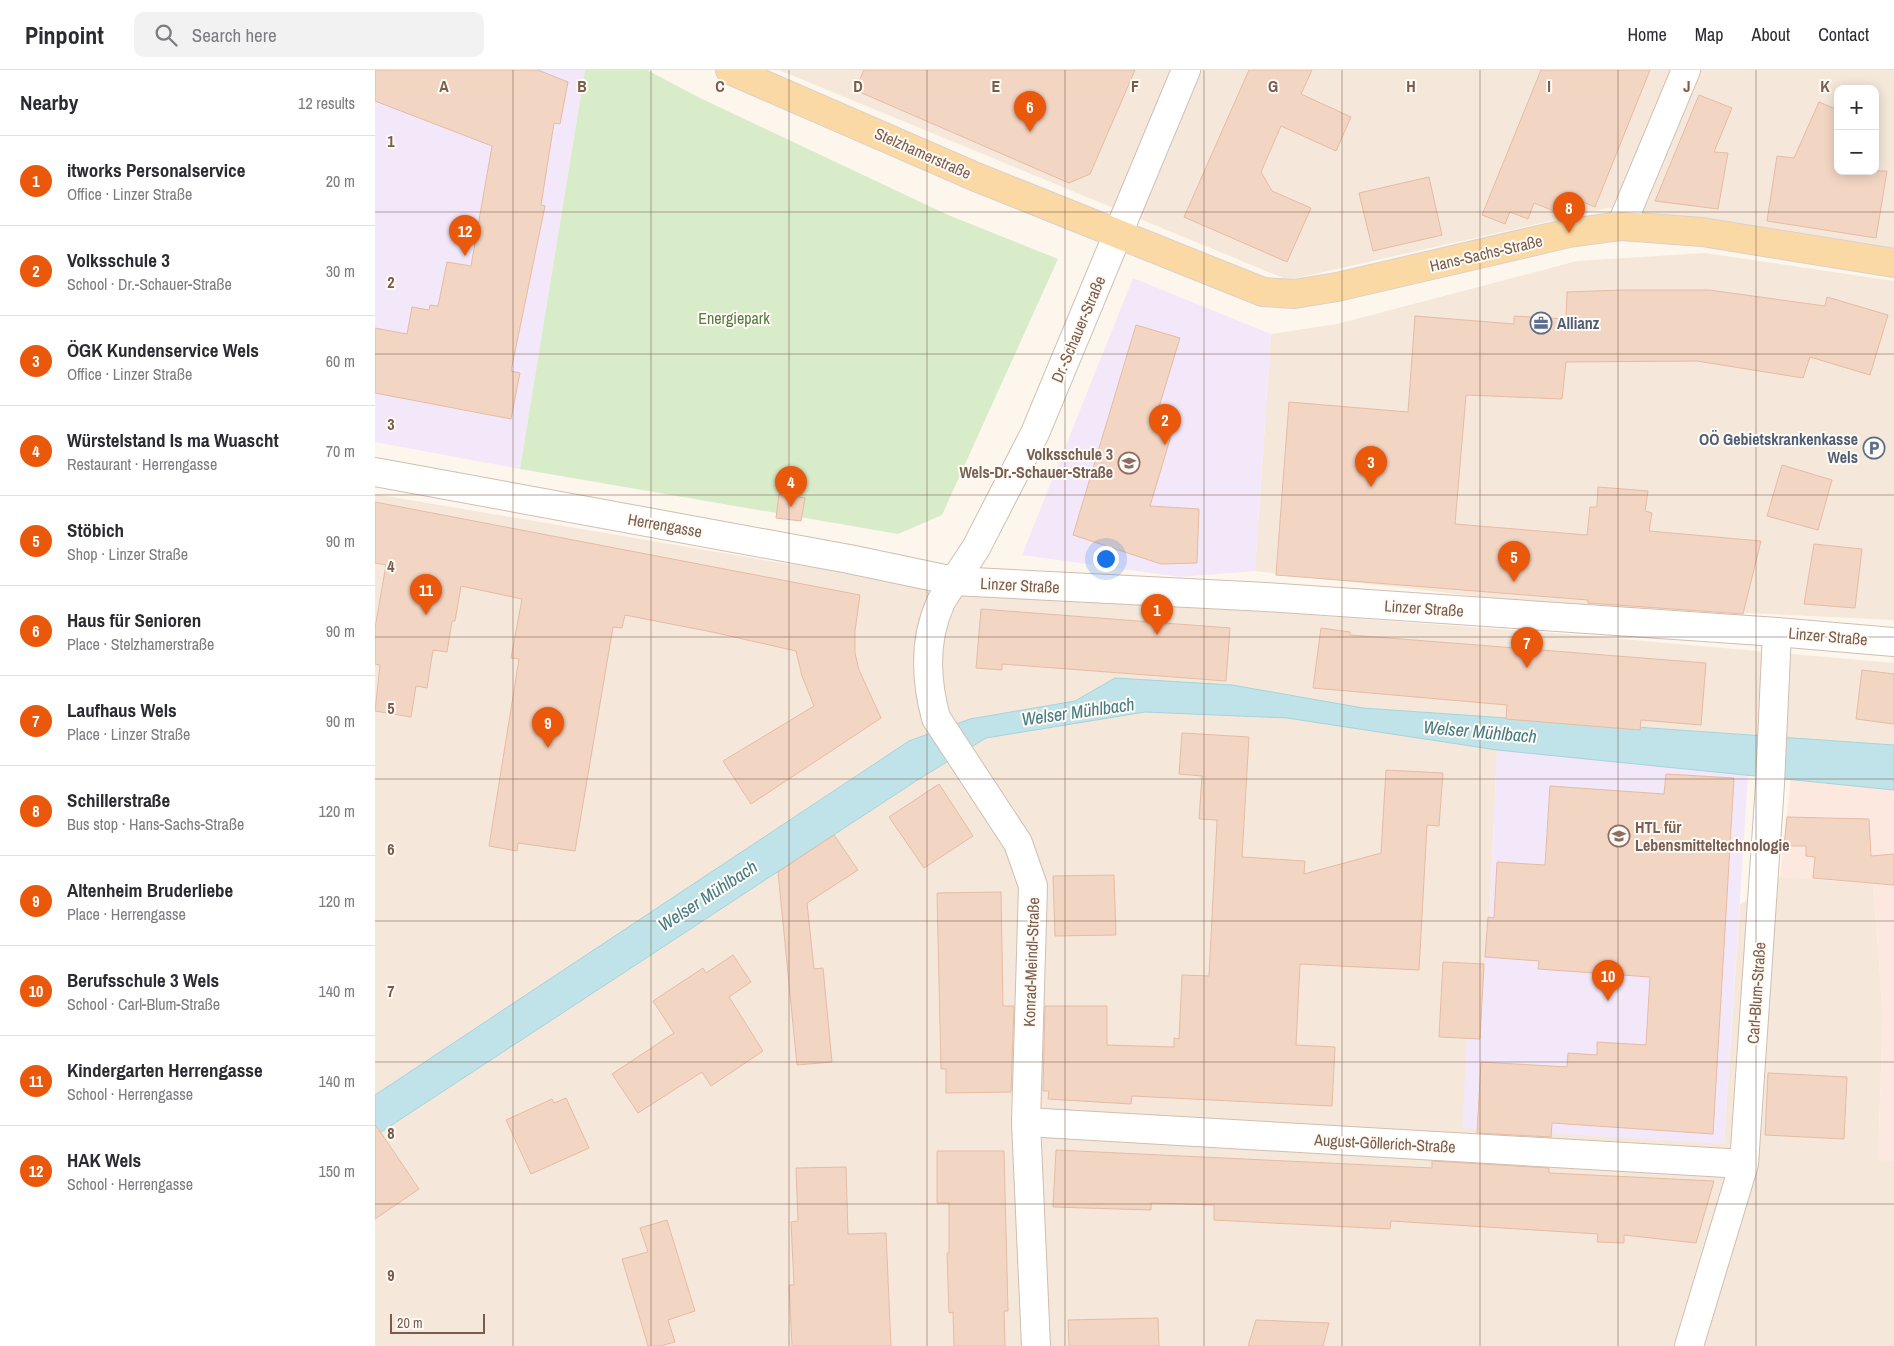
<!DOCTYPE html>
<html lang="en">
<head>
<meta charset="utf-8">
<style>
	:root { --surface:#fff; --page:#f2f2f3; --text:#2b2b33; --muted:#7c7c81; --line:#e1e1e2; --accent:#ea580c }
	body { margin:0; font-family:"Archivo Narrow",sans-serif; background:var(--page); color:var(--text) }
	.controls { position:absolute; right:15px; top:15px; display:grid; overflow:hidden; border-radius:10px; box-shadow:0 2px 12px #0003 }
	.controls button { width:45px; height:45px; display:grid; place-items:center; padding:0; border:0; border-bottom:1px solid var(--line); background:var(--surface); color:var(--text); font:25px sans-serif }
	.scale { position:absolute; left:15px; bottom:12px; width:95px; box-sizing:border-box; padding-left:5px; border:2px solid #7a5c4d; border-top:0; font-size:14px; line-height:18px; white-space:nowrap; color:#7a5c4d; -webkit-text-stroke:4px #fffaf3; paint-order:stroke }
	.you { position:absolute; left:730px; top:488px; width:18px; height:18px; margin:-12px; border:4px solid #fff; border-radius:50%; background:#1a73e8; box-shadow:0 0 0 8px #1a73e833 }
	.badge { display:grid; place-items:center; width:32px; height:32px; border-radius:50%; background:var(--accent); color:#fff; font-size:16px; font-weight:700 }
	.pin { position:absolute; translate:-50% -41px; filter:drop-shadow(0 1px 2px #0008) }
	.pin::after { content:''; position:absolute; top:26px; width:18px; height:15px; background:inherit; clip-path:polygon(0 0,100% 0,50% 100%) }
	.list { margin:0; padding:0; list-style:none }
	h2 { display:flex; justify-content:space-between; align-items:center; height:65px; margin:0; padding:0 20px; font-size:21px }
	h2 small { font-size:16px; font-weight:400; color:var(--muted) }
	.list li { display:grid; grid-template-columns:32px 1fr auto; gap:15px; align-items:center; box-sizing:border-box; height:90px; padding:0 20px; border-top:1px solid var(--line) }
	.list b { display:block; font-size:19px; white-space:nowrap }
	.list p { margin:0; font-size:16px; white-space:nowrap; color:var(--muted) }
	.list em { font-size:16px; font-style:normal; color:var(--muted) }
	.icon { flex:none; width:28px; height:28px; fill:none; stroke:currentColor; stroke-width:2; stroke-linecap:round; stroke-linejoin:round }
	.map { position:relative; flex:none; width:1519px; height:1276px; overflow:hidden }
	header { display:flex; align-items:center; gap:30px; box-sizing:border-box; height:70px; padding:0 25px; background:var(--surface); border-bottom:1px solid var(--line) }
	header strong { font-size:24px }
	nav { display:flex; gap:28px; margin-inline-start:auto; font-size:18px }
	.search { width:350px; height:45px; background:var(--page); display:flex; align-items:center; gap:12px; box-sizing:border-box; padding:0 18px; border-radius:10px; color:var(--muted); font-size:19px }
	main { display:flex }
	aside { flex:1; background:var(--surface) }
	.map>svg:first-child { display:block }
	.residential { fill:#f5e8da; fill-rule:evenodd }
	.commercial { fill:#fde8e0 }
	.education { fill:#f3e8fa }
	.green { fill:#d8ecc9 }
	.water { fill:#bfe3e8; stroke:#a5d3da }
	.building { fill:#f3d5c3; stroke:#e6bba3 }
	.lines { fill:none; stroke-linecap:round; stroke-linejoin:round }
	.minor-casing { stroke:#d1beb0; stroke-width:30 }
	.tertiary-casing { stroke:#d1beb0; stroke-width:30 }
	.primary-casing { stroke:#dad1cd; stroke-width:30 }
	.minor { stroke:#fff; stroke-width:28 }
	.tertiary { stroke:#fff; stroke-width:28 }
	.primary { stroke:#fbd9a5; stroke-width:28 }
	.grid { fill:none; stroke:#7a5c4d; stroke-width:1; stroke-opacity:0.55 }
	.labels { text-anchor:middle; stroke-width:4; stroke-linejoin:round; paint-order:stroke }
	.street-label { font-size:16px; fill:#7a5c4d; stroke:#fffaf3 }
	.park-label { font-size:16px; fill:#537a41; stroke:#fffaf3 }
	.service-label { font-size:16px; font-weight:bold; fill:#4e5e75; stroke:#fffaf3; text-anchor:start }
	.education-label { font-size:16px; font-weight:bold; fill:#785e54; stroke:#fffaf3; text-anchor:end }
	.water-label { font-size:18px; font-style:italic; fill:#437c86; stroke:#fffaf3 }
	.grid-label { font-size:16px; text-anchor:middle; font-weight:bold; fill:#7a5c4d; stroke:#fffaf3; stroke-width:4; stroke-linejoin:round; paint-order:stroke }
</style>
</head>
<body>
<header>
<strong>Pinpoint</strong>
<div class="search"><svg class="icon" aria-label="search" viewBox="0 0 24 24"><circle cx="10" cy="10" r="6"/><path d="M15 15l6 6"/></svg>Search here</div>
<nav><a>Home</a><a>Map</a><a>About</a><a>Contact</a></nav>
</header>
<main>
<aside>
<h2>Nearby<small>12 results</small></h2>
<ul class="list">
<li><span class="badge">1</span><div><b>itworks Personalservice</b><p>Office · Linzer Straße</p></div><em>20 m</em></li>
<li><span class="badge">2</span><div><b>Volksschule 3</b><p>School · Dr.-Schauer-Straße</p></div><em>30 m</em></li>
<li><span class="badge">3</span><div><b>ÖGK Kundenservice Wels</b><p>Office · Linzer Straße</p></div><em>60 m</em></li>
<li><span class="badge">4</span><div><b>Würstelstand Is ma Wuascht</b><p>Restaurant · Herrengasse</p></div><em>70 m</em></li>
<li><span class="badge">5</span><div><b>Stöbich</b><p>Shop · Linzer Straße</p></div><em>90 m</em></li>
<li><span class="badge">6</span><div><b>Haus für Senioren</b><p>Place · Stelzhamerstraße</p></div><em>90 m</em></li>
<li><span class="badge">7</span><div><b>Laufhaus Wels</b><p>Place · Linzer Straße</p></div><em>90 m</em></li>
<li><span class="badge">8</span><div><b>Schillerstraße</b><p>Bus stop · Hans-Sachs-Straße</p></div><em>120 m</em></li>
<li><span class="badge">9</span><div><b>Altenheim Bruderliebe</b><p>Place · Herrengasse</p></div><em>120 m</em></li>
<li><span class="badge">10</span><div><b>Berufsschule 3 Wels</b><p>School · Carl-Blum-Straße</p></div><em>140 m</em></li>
<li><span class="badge">11</span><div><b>Kindergarten Herrengasse</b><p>School · Herrengasse</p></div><em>140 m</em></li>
<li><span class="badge">12</span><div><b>HAK Wels</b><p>School · Herrengasse</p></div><em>150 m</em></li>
</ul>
</aside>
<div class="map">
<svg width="1519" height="1276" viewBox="0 0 1519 1276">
	<rect width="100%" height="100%" fill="#fdf6ec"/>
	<path class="residential" d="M404,0H1519V178L1233,138L913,210ZM1463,19H1500V101H1463Z
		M1330,183L1519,211V550L1162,533L880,501L896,264L962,254L1202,191Z
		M0,424L406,493L639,523L1202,565L1519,593V675L988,638L857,615L740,608L700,631L595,649L534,671L0,1025Z
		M770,642L912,648L1122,680L1115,834L1105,969H1092L1349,1074L1365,835L1405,807L1498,813L1508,945L1503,1089L1519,1091V1276H0V1066L544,709L611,668Z"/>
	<path class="commercial" d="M1417,698L1519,709V1091L1503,1090L1508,945L1498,814L1405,807Z"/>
	<path class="education" d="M0,0H210L145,399L0,372Z
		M758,208L896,264L880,501L805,507L647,485Z
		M1122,680L1373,705L1349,1074L1087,1058L1092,968L1105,969L1115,834Z"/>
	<path class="green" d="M210,0H272L325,28L573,145L683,189L567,445L523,464L145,399Z"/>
	<path class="water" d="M740,608L857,615L988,638L1519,675V720L1122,680L912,648L770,642L611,668L544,709L0,1066V1025L534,671L595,649L700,631Z"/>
	<path class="building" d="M0,0H163L193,12L185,54L179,53L166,135L170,136L136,301L145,303L136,349L0,323V258L32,264L37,237L54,240L55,235L63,236L72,192L96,196L117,76L0,31Z
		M489,0H760L715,104L694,113L480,20Z
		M874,0H937L926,24L976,47L961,81L906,56L886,102L897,121L936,138L912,192L809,147Z
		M1166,0H1275L1220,137L1191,125L1184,143L1159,133L1153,149L1135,142L1130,154L1107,145Z
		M1324,25L1357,38L1339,82L1353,83L1343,139L1280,131Z
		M1444,32L1463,40V101H1512L1501,168L1392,151L1402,86L1419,88Z
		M1054,107L1067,165L998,181L984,123Z
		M1248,220H1334L1450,236L1452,227L1513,245L1495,305L1435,287L1428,308L1322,291L1191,292L1187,329L1091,325L1080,454L1212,465L1215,437H1222L1223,417L1273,421L1270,441L1277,443L1274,461L1386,471L1368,544L1213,533V530L901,505L914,332L1033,342L1040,246L1139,254V246L1191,249L1192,222Z
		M761,255L805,268L779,353L798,359L775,436L824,439L822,493L786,494L698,465Z
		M1407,395L1457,410L1443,460L1392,446Z
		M404,424L430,428L426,451L401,448Z
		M0,432L485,525L480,561V583L484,600L506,648L376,734L348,691L439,636L427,606L421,581L337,562L250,545L247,558L238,557L200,781L143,773L142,781L114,776L144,589L136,588L147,529L86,516L80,551H77L72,582L58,580L52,618L41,616L36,647L0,641L5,595L0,594V558L11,495L0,493Z
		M1439,474L1487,479L1480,538L1429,534Z
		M606,539L855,558L851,611L627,594V600L601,598Z
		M946,558L975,562V565L1331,593L1326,655L1266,650L1265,660L1131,649L1132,635L938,618Z
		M1487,600L1519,604V654L1481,649Z
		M807,663L874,667L867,787L930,791L929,804L1006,783L1011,700L1068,703L1064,756L1052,755L1044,900L925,894L921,975L960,977L957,1036L757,1026L756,1034L673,1029L674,1021H668L670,936H732V975L799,977V968L804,969L807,905L834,906L842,750L824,749L827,706L804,704Z
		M1291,704L1359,708L1338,1064L1177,1053L1176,1067L1102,1063L1106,992L1192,997L1193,983L1222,985V972L1271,975L1275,907L1163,899L1164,891L1110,887L1113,847L1119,848L1122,792L1170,795L1175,716L1289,724Z
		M564,714L598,766L549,798L514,747Z
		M1412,747L1494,749L1496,786L1519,784V815L1438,808L1440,787L1431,786V776H1409Z
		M459,765L483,800L432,833L439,899L448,898L457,992L422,995L403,802Z
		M739,805L741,865L680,866L678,806Z
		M626,822L628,936H639L636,1022L571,1023V999H566L562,823Z
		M358,885L376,912L354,927L388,981L336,1016L327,1002L263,1043L237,1004L299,963L278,931L328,898L331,903Z
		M1068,892L1109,894L1105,969L1064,967Z
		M1393,1003L1472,1007L1469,1069L1390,1065Z
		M191,1028L214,1078L156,1104L131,1050L177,1029L179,1033Z
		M0,1054L44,1119L0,1149Z
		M681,1080L1057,1098V1091L1174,1098V1103L1339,1111L1321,1173L1249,1165V1173L1222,1172L1223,1164L1016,1151L1015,1159L839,1150V1135L776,1133V1140L678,1137Z
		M562,1081H629L633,1241H629L630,1276H579L578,1242L574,1243L572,1183H574V1133H562Z
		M471,1097L473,1164L511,1163L516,1276H417L414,1215H419L416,1152L423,1151L421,1098Z
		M292,1150L320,1241L293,1250L300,1272L285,1276H273L247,1189L273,1182L265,1158Z
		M783,1248L784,1276H694L693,1250Z
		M881,1250L954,1253L948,1276H873Z"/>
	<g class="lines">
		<g class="minor-casing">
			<path id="minor" d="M1246,156L1311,0
				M579,511L601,478L660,363L811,0
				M651,1052L1369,1094
				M1314,1276L1369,1094L1395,714L1402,562"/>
		</g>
		<g class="tertiary-casing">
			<path id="tertiary" d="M0,402L474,489L579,511L891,527L1402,562L1519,572
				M579,511C575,519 568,526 565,534C549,570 551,611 561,648L643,773L658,816L651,1052L661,1276"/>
		</g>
		<g class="primary-casing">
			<path id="primary" d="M355,0L601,107L888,222L919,224L962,217L1194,163L1246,156L1327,162L1519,193"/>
		</g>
		<use href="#minor" class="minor"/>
		<use href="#tertiary" class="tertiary"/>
		<use href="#primary" class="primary"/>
	</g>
	<path class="grid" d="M138,0V1276M276,0V1276M414,0V1276M552,0V1276M690,0V1276M829,0V1276M967,0V1276M1105,0V1276M1243,0V1276M1381,0V1276M0,142H1519M0,284H1519M0,425H1519M0,567H1519M0,709H1519M0,851H1519M0,992H1519M0,1134H1519"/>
	<defs>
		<g id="office-ring" transform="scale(1.125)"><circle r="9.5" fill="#fffaf3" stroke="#5c6f8a" stroke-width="1.5"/><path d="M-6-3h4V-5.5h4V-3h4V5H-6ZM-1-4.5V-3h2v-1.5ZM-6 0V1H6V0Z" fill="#5c6f8a"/></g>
		<g id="parking-ring" transform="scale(1.125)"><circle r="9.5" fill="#fffaf3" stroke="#5c6f8a" stroke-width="1.5"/><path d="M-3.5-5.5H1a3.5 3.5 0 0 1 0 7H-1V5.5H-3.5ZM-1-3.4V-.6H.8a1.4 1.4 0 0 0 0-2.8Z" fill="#5c6f8a"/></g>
		<g id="school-ring" transform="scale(1.125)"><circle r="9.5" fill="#fffaf3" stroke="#8d6e63" stroke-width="1.5"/><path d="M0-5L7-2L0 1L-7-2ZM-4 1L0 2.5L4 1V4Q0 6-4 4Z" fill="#8d6e63"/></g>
	</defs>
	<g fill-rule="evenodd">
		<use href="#office-ring" x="1166" y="253"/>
		<use href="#parking-ring" x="1499" y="378"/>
		<use href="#school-ring" x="754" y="393"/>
		<use href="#school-ring" x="1244" y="766"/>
	</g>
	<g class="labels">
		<g class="street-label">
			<text transform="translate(548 83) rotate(24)" y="6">Stelzhamerstraße</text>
			<text transform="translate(1111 183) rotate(-13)" y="6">Hans-Sachs-Straße</text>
			<text transform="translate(703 259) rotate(-67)" y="6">Dr.-Schauer-Straße</text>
			<text transform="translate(290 455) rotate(10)" y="6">Herrengasse</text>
			<text transform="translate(645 515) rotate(3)" y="6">Linzer Straße</text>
			<text transform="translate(1049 538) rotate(4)" y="6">Linzer Straße</text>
			<text transform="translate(1453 566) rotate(5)" y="6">Linzer Straße</text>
			<text transform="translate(656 892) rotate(-88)" y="6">Konrad-Meindl-Straße</text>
			<text transform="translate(1381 923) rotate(-86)" y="6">Carl-Blum-Straße</text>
			<text transform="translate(1010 1073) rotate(3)" y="6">August-Göllerich-Straße</text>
		</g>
		<g class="park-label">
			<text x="359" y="254">Energiepark</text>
		</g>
		<g class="service-label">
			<text x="1182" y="259">Allianz</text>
			<text x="1483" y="375" text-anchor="end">OÖ Gebietskrankenkasse<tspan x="1483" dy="18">Wels</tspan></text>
		</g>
		<g class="education-label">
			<text x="738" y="390">Volksschule 3<tspan x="738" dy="18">Wels-Dr.-Schauer-Straße</tspan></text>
			<text x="1260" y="763" text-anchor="start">HTL für<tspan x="1260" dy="18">Lebensmitteltechnologie</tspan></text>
		</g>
		<g class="water-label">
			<text transform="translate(703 642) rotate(-8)" y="6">Welser Mühlbach</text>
			<text transform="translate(1105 662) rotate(5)" y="6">Welser Mühlbach</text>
			<text transform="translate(333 826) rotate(-33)" y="6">Welser Mühlbach</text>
		</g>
	</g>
	<g class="grid-label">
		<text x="69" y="22">A</text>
		<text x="207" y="22">B</text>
		<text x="345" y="22">C</text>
		<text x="483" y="22">D</text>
		<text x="621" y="22">E</text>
		<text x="760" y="22">F</text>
		<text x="898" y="22">G</text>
		<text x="1036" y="22">H</text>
		<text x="1174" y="22">I</text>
		<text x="1312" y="22">J</text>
		<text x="1450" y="22">K</text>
		<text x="16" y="77">1</text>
		<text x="16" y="218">2</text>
		<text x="16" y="360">3</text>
		<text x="16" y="502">4</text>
		<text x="16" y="644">5</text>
		<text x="16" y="785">6</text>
		<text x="16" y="927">7</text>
		<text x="16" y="1069">8</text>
		<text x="16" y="1211">9</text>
	</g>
</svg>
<div class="controls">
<button>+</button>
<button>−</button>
</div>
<div class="scale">20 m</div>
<div class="you"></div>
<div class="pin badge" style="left:782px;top:565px">1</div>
<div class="pin badge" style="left:790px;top:375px">2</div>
<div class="pin badge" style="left:996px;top:417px">3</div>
<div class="pin badge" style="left:416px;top:437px">4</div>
<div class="pin badge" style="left:1139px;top:512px">5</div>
<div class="pin badge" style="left:655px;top:62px">6</div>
<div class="pin badge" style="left:1152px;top:598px">7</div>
<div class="pin badge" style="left:1194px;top:163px">8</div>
<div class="pin badge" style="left:173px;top:678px">9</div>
<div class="pin badge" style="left:1233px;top:931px">10</div>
<div class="pin badge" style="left:51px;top:545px">11</div>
<div class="pin badge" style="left:90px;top:186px">12</div>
</div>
</main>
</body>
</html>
